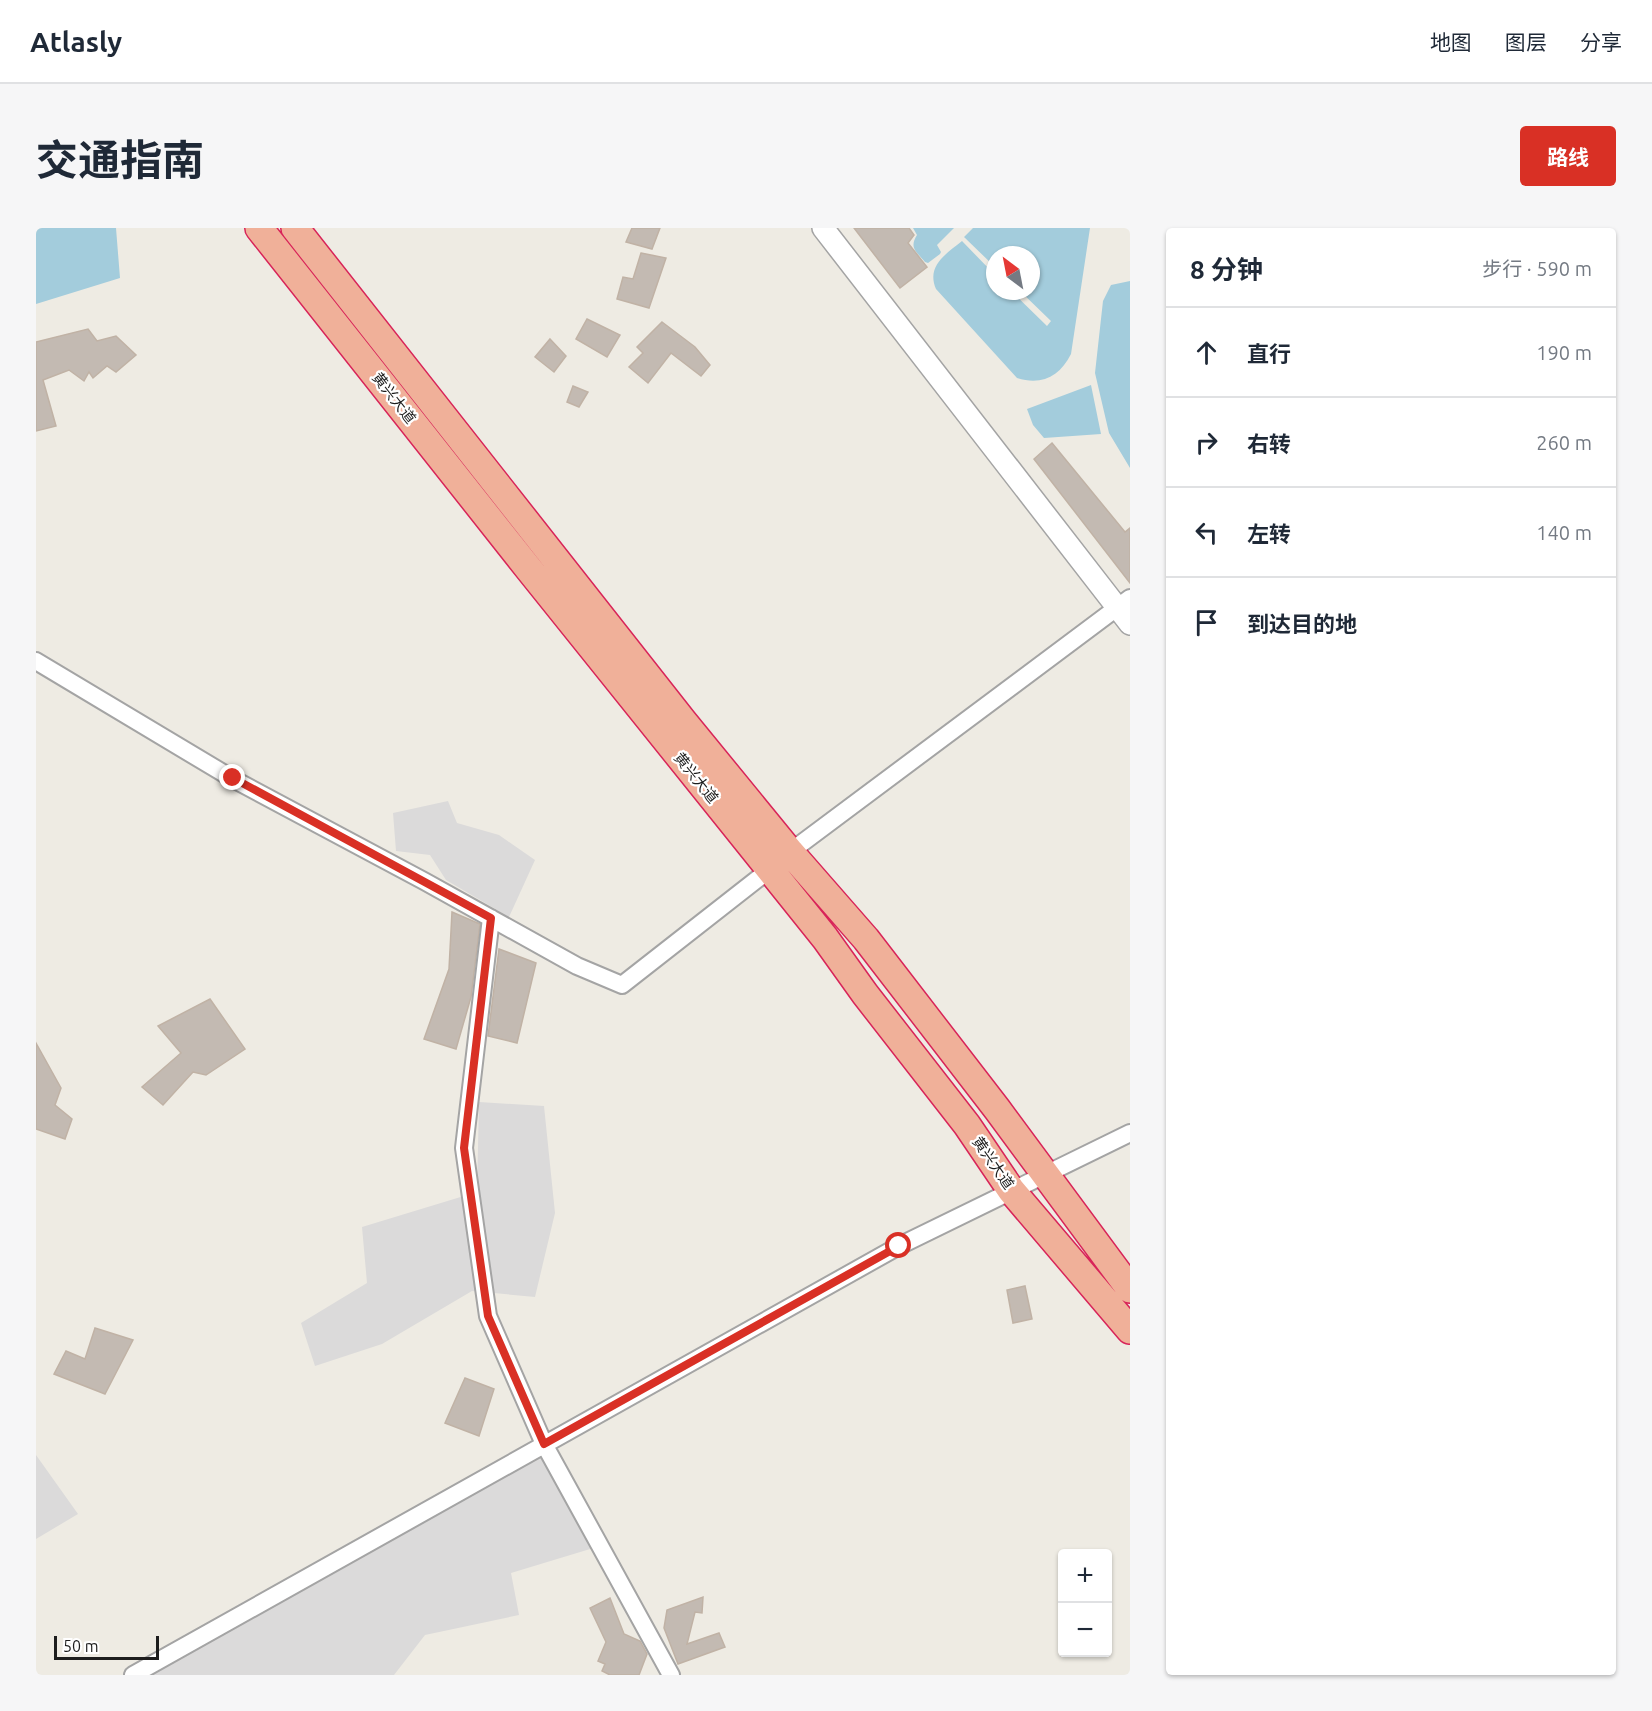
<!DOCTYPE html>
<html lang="zh">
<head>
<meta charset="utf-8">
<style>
	:root { --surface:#fff; --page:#f6f6f7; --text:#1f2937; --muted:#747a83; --line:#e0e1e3; --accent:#d93025 }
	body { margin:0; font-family:Ubuntu,"Noto Sans SC",sans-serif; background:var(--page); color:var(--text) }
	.controls { position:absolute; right:18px; bottom:18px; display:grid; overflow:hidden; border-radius:6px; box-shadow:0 2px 4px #0004 }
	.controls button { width:54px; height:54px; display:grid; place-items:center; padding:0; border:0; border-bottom:2px solid var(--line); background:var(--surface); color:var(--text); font:30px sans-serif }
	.compass { position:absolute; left:950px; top:18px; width:54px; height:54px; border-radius:50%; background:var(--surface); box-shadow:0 2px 4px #0004; rotate:328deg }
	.scale { position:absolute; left:18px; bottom:15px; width:105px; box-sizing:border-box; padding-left:6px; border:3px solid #1d1d1d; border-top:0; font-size:16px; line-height:21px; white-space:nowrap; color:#1d1d1d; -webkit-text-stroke:4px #fff; paint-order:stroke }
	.stop { position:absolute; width:18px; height:18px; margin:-14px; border:4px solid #d93025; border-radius:50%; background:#fff }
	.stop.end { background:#d93025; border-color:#fff; box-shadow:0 2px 6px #0008 }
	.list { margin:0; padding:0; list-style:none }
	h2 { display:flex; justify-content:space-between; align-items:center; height:78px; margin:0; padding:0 24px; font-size:26px }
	h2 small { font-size:20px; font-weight:400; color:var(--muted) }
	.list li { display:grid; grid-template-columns:39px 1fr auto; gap:18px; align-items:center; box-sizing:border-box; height:90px; padding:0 24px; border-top:2px solid var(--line) }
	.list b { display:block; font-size:22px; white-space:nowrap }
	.list em { font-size:20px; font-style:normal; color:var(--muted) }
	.icon { flex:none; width:33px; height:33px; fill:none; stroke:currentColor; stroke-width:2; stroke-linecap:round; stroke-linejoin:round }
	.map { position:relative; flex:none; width:1094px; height:1447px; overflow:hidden; border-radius:6px }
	header { display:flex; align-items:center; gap:36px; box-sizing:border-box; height:84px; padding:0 30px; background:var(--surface); border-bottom:2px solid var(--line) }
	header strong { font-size:28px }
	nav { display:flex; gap:33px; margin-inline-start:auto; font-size:21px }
	.intro { display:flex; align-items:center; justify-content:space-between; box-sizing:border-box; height:144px; padding:0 36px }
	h1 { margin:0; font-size:42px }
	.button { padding:15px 27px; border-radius:6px; background:var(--accent); color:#fff; font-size:21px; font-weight:700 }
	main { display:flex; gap:36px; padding:0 36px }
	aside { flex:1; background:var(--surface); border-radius:6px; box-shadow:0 2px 4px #0004 }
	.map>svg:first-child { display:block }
	.residential { fill:#dbdada }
	.water { fill:#a3ccdc }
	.building { fill:#c3bab2; stroke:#c0b2a5; stroke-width:1.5 }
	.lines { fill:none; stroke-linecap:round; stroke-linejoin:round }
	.minor-casing { stroke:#a4a4a4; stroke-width:20 }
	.tertiary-casing { stroke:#a4a4a4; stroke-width:24 }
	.trunk-casing { stroke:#d82459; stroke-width:30 }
	.minor { stroke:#fff; stroke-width:16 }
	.tertiary { stroke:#fff; stroke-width:21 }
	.trunk { stroke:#f0b099; stroke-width:27 }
	.route { stroke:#d93025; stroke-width:8 }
	.labels { text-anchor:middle; stroke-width:4.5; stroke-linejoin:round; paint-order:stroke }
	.street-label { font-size:15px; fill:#1d1d1d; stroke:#fff }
</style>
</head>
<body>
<header>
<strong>Atlasly</strong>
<nav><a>地图</a><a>图层</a><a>分享</a></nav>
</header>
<div class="intro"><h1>交通指南</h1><a class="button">路线</a></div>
<main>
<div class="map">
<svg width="1094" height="1447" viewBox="0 0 1094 1447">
	<rect width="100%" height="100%" fill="#eeebe3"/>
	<path class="residential" d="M412,573L421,595L463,607L499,632L473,689L410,652L394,627L360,623L357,585Z
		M443,874L508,878L519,985L499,1069L436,1063L346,1116L279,1138L265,1095L331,1055L326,999L441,964Z
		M0,1227L42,1286L0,1311Z
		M505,1227L564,1318L475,1345L483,1387L389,1407L358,1447H105Z"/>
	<path class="water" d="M0,0H80L84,50L0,76Z
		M877,0H918L901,17L905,24L904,26L892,35L889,34C880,23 873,20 881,7Z
		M937,0H1054L1035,126C1024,148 1006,158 981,150L900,61C890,38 910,26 926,13L959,47V63H975L1011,98L1015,93L984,63H995V27H959V39L928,9Z
		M1094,53V240L1073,205L1059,145L1067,73L1075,57Z
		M1055,157L1065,206L1008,210L997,197L991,181Z"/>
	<path class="building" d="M596,0H624L616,21L590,14Z
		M818,0H873L878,7L872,15L891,39L864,60Z
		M605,25L630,30L613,80L581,71L587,49L597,51Z
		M551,91L584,107L571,129L540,111Z
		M626,94L659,119L674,137L665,148L635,125L612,155L593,139L607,125L601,119Z
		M52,101L61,113L80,108L100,127L80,144L71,138L57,150L53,144L48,153L33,142L7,152L20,198L0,203V114Z
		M514,111L530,128L518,144L499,129Z
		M537,158L552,164L543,179L531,174Z
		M1016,215L1089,304L1094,300V355L998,231Z
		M416,684L444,696L435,769L420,821L388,811L413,741Z
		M463,721L500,735L481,815L452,808Z
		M174,771L209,821L170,847L157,844L127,877L106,859L145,825L122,798Z
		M0,815L25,860L19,877L36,891L29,911L0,901Z
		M989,1058L996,1091L977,1095L971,1062Z
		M59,1100L97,1112L69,1166L18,1146L30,1123L49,1131Z
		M429,1150L458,1161L443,1208L409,1195Z
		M667,1369L666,1385L659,1384L651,1416L683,1405L689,1419L642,1436L628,1400L631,1382Z
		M574,1370L588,1406L604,1413L611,1426L603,1447H574L566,1443L569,1436L562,1433L570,1414L554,1380Z"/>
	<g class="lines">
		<g class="minor-casing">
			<path id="minor" d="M0,433L197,551L388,653L541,738L586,757L733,642
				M754,624L1094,370
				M455,690L428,920L452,1088L508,1216L635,1447
				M97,1447L863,1018L1094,905"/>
		</g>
		<g class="tertiary-casing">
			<path id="tertiary" d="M787,0L1094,396"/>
		</g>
		<g class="trunk-casing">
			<path id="trunk" d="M223,0L492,340L789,710L829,766L931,897L975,962L1094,1102
				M259,0L647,493L754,624L830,711L961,881L1094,1061"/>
		</g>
		<use href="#minor" class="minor"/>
		<use href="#tertiary" class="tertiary"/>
		<use href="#trunk" class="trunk"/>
	</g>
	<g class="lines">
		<path class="route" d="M197,550L455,690L428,920L452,1088L508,1216L863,1018"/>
	</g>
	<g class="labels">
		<g class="street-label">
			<text transform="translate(358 170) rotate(52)" y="5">黄兴大道</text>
			<text transform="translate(660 550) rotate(51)" y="5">黄兴大道</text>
			<text transform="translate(957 935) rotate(55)" y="5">黄兴大道</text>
		</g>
	</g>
</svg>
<div class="controls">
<button>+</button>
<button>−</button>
</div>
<svg class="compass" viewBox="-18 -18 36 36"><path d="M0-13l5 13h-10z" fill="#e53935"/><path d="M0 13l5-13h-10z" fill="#747a83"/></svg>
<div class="scale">50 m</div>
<div class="stop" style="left:863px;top:1018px"></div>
<div class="stop end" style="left:197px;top:550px"></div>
</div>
<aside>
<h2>8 分钟<small>步行 · 590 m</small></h2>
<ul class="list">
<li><svg class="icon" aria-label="ahead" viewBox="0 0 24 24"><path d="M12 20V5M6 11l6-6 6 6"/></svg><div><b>直行</b></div><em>190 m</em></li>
<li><svg class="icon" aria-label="right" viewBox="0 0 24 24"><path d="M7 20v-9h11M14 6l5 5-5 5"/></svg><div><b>右转</b></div><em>260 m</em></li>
<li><svg class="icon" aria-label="left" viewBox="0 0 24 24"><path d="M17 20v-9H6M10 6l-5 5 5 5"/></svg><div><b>左转</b></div><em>140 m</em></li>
<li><svg class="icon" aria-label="arrive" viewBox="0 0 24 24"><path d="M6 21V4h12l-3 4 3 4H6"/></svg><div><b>到达目的地</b></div></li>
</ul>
</aside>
</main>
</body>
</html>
